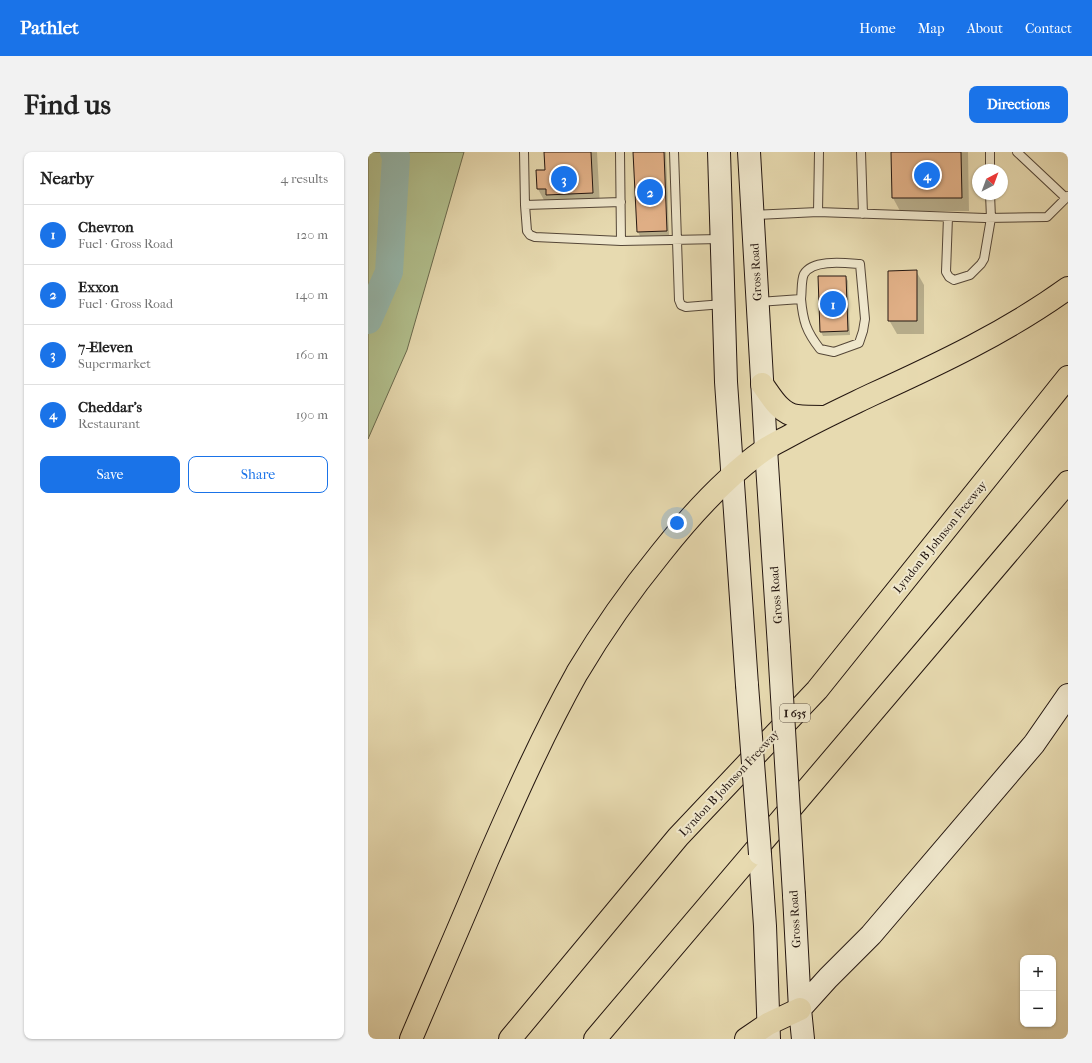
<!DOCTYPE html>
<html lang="en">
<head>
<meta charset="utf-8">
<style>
	:root { --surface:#fff; --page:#f2f2f2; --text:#222; --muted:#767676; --line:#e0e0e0; --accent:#1a73e8 }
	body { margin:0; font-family:"IM FELL French Canon",serif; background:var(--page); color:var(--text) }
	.controls { position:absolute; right:12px; bottom:12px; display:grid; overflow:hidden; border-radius:8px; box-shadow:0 1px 3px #0004 }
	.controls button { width:36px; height:36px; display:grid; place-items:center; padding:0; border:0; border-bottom:1px solid var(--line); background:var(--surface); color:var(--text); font:20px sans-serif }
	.compass { position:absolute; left:604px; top:12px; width:36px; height:36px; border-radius:50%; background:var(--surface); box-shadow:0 1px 3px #0004; rotate:41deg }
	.you { position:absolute; left:309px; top:371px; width:14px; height:14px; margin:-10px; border:3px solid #fff; border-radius:50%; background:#1a73e8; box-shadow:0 0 0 6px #1a73e833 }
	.badge { display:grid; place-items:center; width:26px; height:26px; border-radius:50%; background:var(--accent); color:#fff; font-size:13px; font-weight:700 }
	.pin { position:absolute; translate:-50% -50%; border:2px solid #fff; box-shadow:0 1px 4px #0006 }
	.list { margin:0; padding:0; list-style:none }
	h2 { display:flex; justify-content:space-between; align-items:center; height:52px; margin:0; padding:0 16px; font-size:17px }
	h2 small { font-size:13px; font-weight:400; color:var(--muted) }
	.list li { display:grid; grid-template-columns:26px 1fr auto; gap:12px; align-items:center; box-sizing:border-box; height:60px; padding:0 16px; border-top:1px solid var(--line) }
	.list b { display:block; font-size:15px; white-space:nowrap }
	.list p { margin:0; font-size:13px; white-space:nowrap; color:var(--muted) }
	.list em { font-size:13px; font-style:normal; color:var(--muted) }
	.actions { display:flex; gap:8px; padding:12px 16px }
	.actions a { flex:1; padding:9px 0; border:1px solid var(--accent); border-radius:8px; text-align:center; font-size:14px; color:var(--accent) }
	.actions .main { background:var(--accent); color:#fff }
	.map { position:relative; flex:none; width:700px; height:887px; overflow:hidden; border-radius:8px }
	header { display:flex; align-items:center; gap:24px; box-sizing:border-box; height:56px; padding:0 20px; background:var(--accent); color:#fff }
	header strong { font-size:19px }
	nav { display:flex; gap:22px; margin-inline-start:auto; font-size:14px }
	.intro { display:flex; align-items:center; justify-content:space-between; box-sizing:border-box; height:96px; padding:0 24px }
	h1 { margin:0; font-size:28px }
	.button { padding:10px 18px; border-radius:8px; background:var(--accent); color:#fff; font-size:14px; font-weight:700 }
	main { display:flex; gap:24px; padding:0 24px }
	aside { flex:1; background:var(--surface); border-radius:8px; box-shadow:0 1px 3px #0004 }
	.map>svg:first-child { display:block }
	.green { fill:#b2c08e; stroke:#6b6b4f }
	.shadow { fill:#0003 }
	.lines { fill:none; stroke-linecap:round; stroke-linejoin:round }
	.river { stroke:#97baaf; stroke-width:28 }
	.building { fill:#e2b188; stroke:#241610 }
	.service-casing { stroke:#554738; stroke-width:10 }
	.secondary-casing { stroke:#241610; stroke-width:24 }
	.motorway-casing { stroke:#241610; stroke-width:24 }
	.service { stroke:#efe7cc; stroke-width:8 }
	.secondary { stroke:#efe7cc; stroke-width:22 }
	.motorway { stroke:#e7dab0; stroke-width:22 }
	.secondary-bridge-casing { stroke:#241610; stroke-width:24; stroke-linecap:butt }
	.secondary-bridge { stroke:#efe7cc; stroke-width:22 }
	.labels { text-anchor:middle; stroke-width:4; stroke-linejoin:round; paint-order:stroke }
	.shield { fill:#efe7cc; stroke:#615548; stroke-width:1 }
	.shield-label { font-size:11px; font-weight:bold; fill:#241610 }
	.street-label { font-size:12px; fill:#241610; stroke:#efe7cc }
</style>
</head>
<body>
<header>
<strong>Pathlet</strong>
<nav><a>Home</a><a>Map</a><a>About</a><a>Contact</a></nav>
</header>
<div class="intro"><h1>Find us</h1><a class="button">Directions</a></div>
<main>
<aside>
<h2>Nearby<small>4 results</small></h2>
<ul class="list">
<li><span class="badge">1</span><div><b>Chevron</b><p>Fuel · Gross Road</p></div><em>120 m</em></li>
<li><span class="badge">2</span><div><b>Exxon</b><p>Fuel · Gross Road</p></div><em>140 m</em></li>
<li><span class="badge">3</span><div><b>7-Eleven</b><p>Supermarket</p></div><em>160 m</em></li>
<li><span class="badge">4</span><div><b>Cheddar's</b><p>Restaurant</p></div><em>190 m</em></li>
</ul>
<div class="actions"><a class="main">Save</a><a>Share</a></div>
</aside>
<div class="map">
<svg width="700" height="887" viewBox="0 0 700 887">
	<rect width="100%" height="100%" fill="#e7dab0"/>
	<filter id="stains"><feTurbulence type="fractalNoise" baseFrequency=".005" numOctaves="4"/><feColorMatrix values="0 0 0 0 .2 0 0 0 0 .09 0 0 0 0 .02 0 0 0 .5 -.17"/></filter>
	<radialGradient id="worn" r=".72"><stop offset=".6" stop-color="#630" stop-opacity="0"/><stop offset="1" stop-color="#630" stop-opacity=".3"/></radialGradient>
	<path class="green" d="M0,0H96L39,198L0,287Z"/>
	<path class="shadow" d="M177,0H229L232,54L177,50L170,37L178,19Z
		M266,0H298L301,83L272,84L270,80Z
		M524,0H600L601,59H532L525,46Z
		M548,119L556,133V182H529L521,168Z
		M478,125L480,129L482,183L455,184L453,180Z"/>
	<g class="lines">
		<path class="river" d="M0,168L21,120L28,5L26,0"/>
	</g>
	<path class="building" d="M176,0H223L225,41L178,43V37H169L168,18H177Z
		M265,0H296L299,79L269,80Z
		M523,0H593L594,46H524Z
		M549,118V169H520V119Z
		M450,124H478L480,179L452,180Z"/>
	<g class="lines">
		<g class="service-casing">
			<path id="service" d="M156,0L157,53L159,79L162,83L167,85L253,89
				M252,0L253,89L352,87
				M306,0L311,148L313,153L318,155L355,152
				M493,0L495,62
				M622,0V18
				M649,0L698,46
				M157,53L253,50
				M450,60L617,66L679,65L700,44
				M386,63L450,60L451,0
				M580,65L578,120L581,125L586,128L602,123L613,112L616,107L623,66L622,42
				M390,150L433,147C434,140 433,128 436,122C445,107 477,111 492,112L497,167L495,179L491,191L466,200L452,197C438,179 435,169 433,147"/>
		</g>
		<g class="secondary-casing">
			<path id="secondary" d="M351,0L358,230L379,533
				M381,0L398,297L411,495
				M392,702L397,774L401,887
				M426,743L432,857L435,887
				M432,857L460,826L503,783L666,592L700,543"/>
		</g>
		<g class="motorway-casing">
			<path id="motorway" d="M394,232C403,244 412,262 429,264C437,265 446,265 455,265
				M43,887C68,828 94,769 119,709C147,645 175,582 209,521C234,479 262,439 293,401C323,363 356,326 396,298C405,292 414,288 423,283C450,268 476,256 503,243C571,212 639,180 700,136
				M142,887L310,685L449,538L700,225
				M227,887L700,330
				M378,887L400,872L432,857"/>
		</g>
		<use href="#service" class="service"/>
		<use href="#secondary" class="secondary"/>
		<use href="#motorway" class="motorway"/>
		<g class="secondary-bridge-casing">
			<path id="secondary-bridge" d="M411,495L426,743
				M379,533L392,702"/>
		</g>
		<use href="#secondary-bridge" class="secondary-bridge"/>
	</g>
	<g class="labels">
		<rect class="shield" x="412" y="552" width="30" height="18" rx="3"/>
		<g class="shield-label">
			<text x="427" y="565">I 635</text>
		</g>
		<g class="street-label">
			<text transform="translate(388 120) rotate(-93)" y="4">Gross Road</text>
			<text transform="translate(572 385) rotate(-51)" y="4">Lyndon B Johnson Freeway</text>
			<text transform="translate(408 443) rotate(-94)" y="4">Gross Road</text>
			<text transform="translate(361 631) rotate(-47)" y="4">Lyndon B Johnson Freeway</text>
			<text transform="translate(427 767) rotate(-93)" y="4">Gross Road</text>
		</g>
	</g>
	<rect width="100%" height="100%" filter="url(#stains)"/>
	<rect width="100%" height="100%" fill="url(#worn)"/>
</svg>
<div class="controls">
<button>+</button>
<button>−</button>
</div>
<svg class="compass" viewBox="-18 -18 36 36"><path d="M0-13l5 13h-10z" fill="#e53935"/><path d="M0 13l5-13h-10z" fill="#767676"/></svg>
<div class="you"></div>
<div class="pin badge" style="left:465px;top:152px">1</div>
<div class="pin badge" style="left:282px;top:40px">2</div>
<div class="pin badge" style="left:196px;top:27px">3</div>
<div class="pin badge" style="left:559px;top:23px">4</div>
</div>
</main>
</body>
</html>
